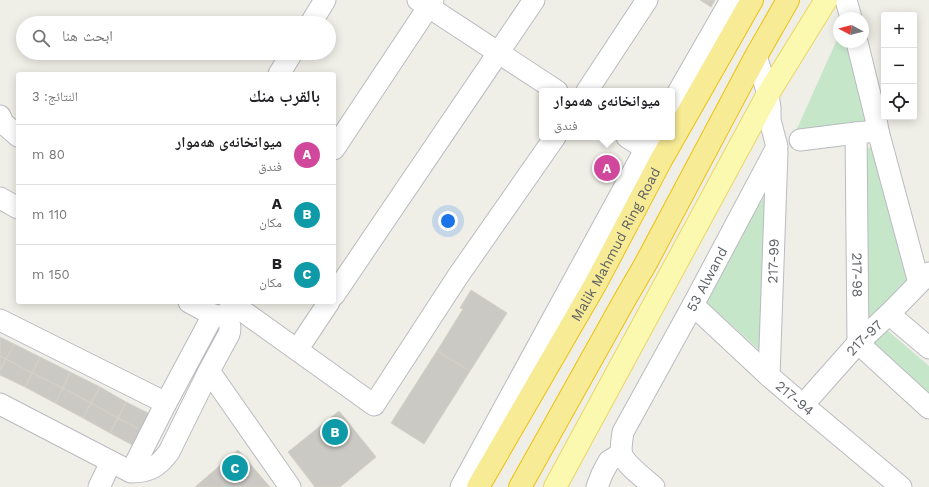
<!DOCTYPE html>
<html lang="ar">
<head>
<meta charset="utf-8">
<style>
	:root { --surface:#fff; --page:#f6f6f6; --text:#202124; --muted:#757577; --line:#e0e0e0; --accent:#ea580c }
	body { margin:0; font-family:"Work Sans","Noto Naskh Arabic",sans-serif; background:var(--page); color:var(--text); direction:rtl }
	.controls { position:absolute; right:12px; top:12px; display:grid; overflow:hidden; border-radius:4px; box-shadow:0 2px 10px #0003 }
	.controls button { width:36px; height:36px; display:grid; place-items:center; padding:0; border:0; border-bottom:1px solid var(--line); background:var(--surface); color:var(--text); font:20px sans-serif }
	.compass { position:absolute; left:833px; top:12px; width:36px; height:36px; border-radius:50%; background:var(--surface); box-shadow:0 2px 10px #0003; rotate:277deg }
	.you { position:absolute; left:448px; top:221px; width:14px; height:14px; margin:-10px; border:3px solid #fff; border-radius:50%; background:#1a73e8; box-shadow:0 0 0 6px #1a73e833 }
	.badge { display:grid; place-items:center; width:26px; height:26px; border-radius:50%; background:var(--accent); color:#fff; font-size:13px; font-weight:700 }
	.pin { position:absolute; translate:-50% -50%; border:2px solid #fff; box-shadow:0 1px 4px #0006 }
	.popup { position:absolute; left:539px; top:88px; width:136px; height:52px; box-sizing:border-box; display:grid; place-content:center; border-radius:4px; background:var(--surface); filter:drop-shadow(0 1px 3px #0005); font-size:13px; white-space:nowrap; color:var(--muted) }
	.popup b { font-size:15px; color:var(--text) }
	.popup::after { content:''; position:absolute; left:50%; top:100%; margin-left:-8px; border:8px solid transparent; border-top-color:var(--surface) }
	.list { margin:0; padding:0; list-style:none }
	h2 { display:flex; justify-content:space-between; align-items:center; height:52px; margin:0; padding:0 16px; font-size:17px }
	h2 small { font-size:13px; font-weight:400; color:var(--muted) }
	.list li { display:grid; grid-template-columns:26px 1fr auto; gap:12px; align-items:center; box-sizing:border-box; height:60px; padding:0 16px; border-top:1px solid var(--line) }
	.list b { display:block; font-size:15px; white-space:nowrap }
	.list p { margin:0; font-size:13px; white-space:nowrap; color:var(--muted) }
	.list em { font-size:13px; font-style:normal; color:var(--muted) }
	.icon { flex:none; width:22px; height:22px; fill:none; stroke:currentColor; stroke-width:2; stroke-linecap:round; stroke-linejoin:round }
	.map { position:relative; flex:none; width:929px; height:487px; overflow:hidden; direction:ltr }
	.search { position:absolute; background:var(--surface); box-shadow:0 2px 10px #0003; left:16px; top:16px; width:320px; height:44px; display:flex; align-items:center; gap:10px; box-sizing:border-box; padding:0 14px; border-radius:22px; color:var(--muted); font-size:15px }
	.panel { position:absolute; background:var(--surface); box-shadow:0 2px 10px #0003; left:16px; top:72px; width:320px; height:232px; border-radius:4px; direction:rtl }
	.map>svg:first-child { display:block }
	.commercial { fill:#fdf9df }
	.green { fill:#c5e6c9 }
	.building { fill:#cbc9c4; stroke:#d4d1c5 }
	.lines { fill:none; stroke-linecap:round; stroke-linejoin:round }
	.minor-casing { stroke:#b9bbc0; stroke-width:23 }
	.major-casing { stroke:#ebd664; stroke-width:24 }
	.highway-casing { stroke:#ecc10b; stroke-width:24 }
	.minor { stroke:#fff; stroke-width:21 }
	.major { stroke:#fbf9b0; stroke-width:22 }
	.highway { stroke:#f8eb95; stroke-width:22 }
	.labels { text-anchor:middle; stroke-width:3; stroke-linejoin:round; paint-order:stroke }
	.street-label { font-size:14px; fill:#5e6166; stroke:#fff }
</style>
</head>
<body>
<div class="map">
<svg width="929" height="487" viewBox="0 0 929 487">
	<rect width="100%" height="100%" fill="#f0efe7"/>
	<path class="commercial" d="M615,156L622,163L615,176L606,169Z"/>
	<path class="green" d="M839,35V42H846L871,125L796,131Z
		M870,147L878,153L915,282L862,333L864,151Z
		M764,197L766,356L704,300Z
		M880,324L929,366V402L863,345Z"/>
	<path class="building" d="M700,0H715L711,7Z
		M471,290L507,313L470,371L437,351L463,309L460,308Z
		M0,337L14,344L6,359L0,356Z
		M14,344L40,357L32,373L6,359Z
		M437,351L470,371L424,444L391,423Z
		M0,356L6,359L0,371Z
		M40,357L70,372L63,388L32,373Z
		M6,359L32,373L25,387L0,375V371Z
		M70,372L100,387L91,403L63,388Z
		M32,373L63,388L55,403L25,387Z
		M100,387L126,402L118,418L91,403Z
		M63,388L91,403L83,418L55,403Z
		M126,402L154,416L146,433L118,418Z
		M91,403L118,418L110,433L83,418Z
		M339,411L376,457L340,487H315L288,452Z
		M118,418L146,433L138,448L110,433Z
		M238,450L270,487H195Z"/>
	<g class="lines">
		<g class="minor-casing">
			<g id="minor">
				<path d="M418,0L557,91"/>
				<path d="M846,0L851,18"/>
				<path d="M311,23L325,0"/>
				<path d="M857,42L876,119L878,131L919,283"/>
				<path d="M279,74L292,53"/>
				<path d="M587,91L647,0"/>
				<path d="M672,103L731,0"/>
				<path d="M0,116L3,123L18,136"/>
				<path id="s1" d="M878,131L856,133L858,343L929,408"/>
				<path d="M627,137L656,156"/>
				<path d="M800,140L856,133"/>
				<path d="M334,149L433,0"/>
				<path d="M0,198L18,208"/>
				<path d="M334,295L534,0"/>
				<path d="M189,302L215,316"/>
				<path d="M230,302L374,405L458,276L555,137"/>
				<path id="s2" d="M693,305L769,376L803,405L901,487"/>
				<path d="M889,314L929,348"/>
				<path d="M0,320L166,403"/>
				<path d="M297,350L329,302"/>
				<path d="M209,371L290,487"/>
				<path id="s3" d="M769,376L777,152"/>
				<path d="M0,404L131,472C149,472 158,467 169,452L209,371L229,334C233,321 223,310 211,319L166,403L131,472"/>
				<path id="s4" d="M803,405L858,343L889,314L929,273"/>
				<path d="M99,487L111,462"/>
				<path d="M461,487L652,137"/>
				<path d="M597,487L602,474L609,461L621,454"/>
				<path id="s5" d="M654,487C645,479 626,465 622,455C620,449 622,439 623,432L693,305L777,147L770,120V108L768,94L756,56"/>
			</g>
		</g>
		<g class="major-casing">
			<path id="major" d="M555,487L768,94L826,0"/>
		</g>
		<g class="highway-casing">
			<g id="highway">
				<path id="s6" d="M478,487L596,283L661,160L752,0"/>
				<path d="M520,487L624,301L646,263L756,56L788,0"/>
			</g>
		</g>
		<use href="#minor" class="minor"/>
		<use href="#major" class="major"/>
		<use href="#highway" class="highway"/>
	</g>
	<g class="labels">
		<g class="street-label">
			<text dy="5" stroke="none"><textPath href="#s6" startOffset="279">Malik Mahmud Ring Road</textPath></text>
			<text dy="5" stroke="none"><textPath href="#s3" startOffset="115">217-99</textPath></text>
			<text dy="5" stroke="none"><textPath href="#s1" startOffset="164">217-98</textPath></text>
			<text dy="5" stroke="none"><textPath href="#s5" startOffset="243">53 Alwand</textPath></text>
			<text dy="5" stroke="none"><textPath href="#s4" startOffset="91">217-97</textPath></text>
			<text dy="5" stroke="none"><textPath href="#s2" startOffset="138">217-94</textPath></text>
		</g>
	</g>
</svg>
<div class="controls">
<button>+</button>
<button>−</button>
<button><svg class="icon" aria-label="locate" viewBox="0 0 24 24"><circle cx="12" cy="12" r="6"/><path d="M12 2v4M12 18v4M2 12h4M18 12h4"/></svg></button>
</div>
<svg class="compass" viewBox="-18 -18 36 36"><path d="M0-13l5 13h-10z" fill="#e53935"/><path d="M0 13l5-13h-10z" fill="#757577"/></svg>
<div class="you"></div>
<div class="pin badge" style="left:607px;top:168px;background:#d1479c">A</div>
<div class="popup"><b>میوانخانەی هەموار</b>فندق</div>
<div class="pin badge" style="left:335px;top:432px;background:#0f9aa8">B</div>
<div class="pin badge" style="left:235px;top:468px;background:#0f9aa8">C</div>
<div class="search"><svg class="icon" aria-label="search" viewBox="0 0 24 24"><circle cx="10" cy="10" r="6"/><path d="M15 15l6 6"/></svg>ابحث هنا</div>
<section class="panel">
<h2>بالقرب منك<small>النتائج: 3</small></h2>
<ul class="list">
<li><span class="badge" style="background:#d1479c">A</span><div><b>میوانخانەی هەموار</b><p>فندق</p></div><em>80 m</em></li>
<li><span class="badge" style="background:#0f9aa8">B</span><div><b>A</b><p>مكان</p></div><em>110 m</em></li>
<li><span class="badge" style="background:#0f9aa8">C</span><div><b>B</b><p>مكان</p></div><em>150 m</em></li>
</ul>
</section>
</div>
</body>
</html>
